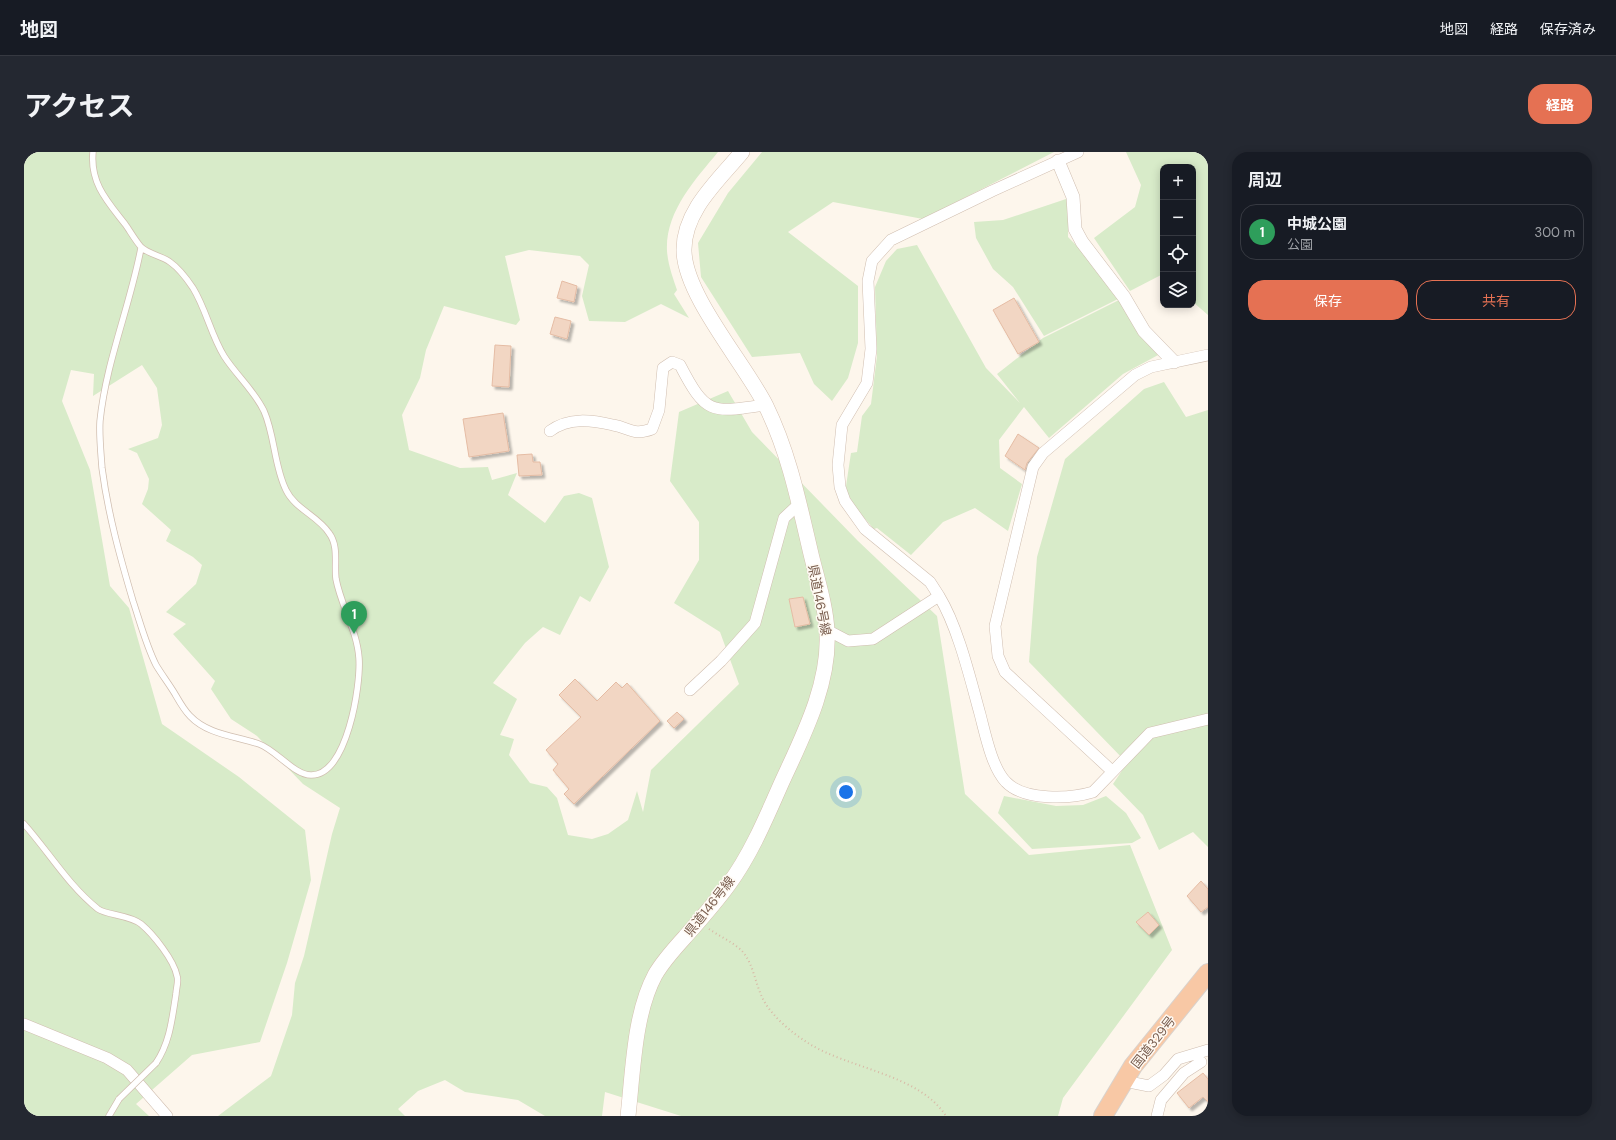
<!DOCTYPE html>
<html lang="ja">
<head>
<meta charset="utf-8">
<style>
	:root { --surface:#171b24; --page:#242831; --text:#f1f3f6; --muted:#9ea1a6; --line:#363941; --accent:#e57153 }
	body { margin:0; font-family:"DM Sans","Noto Sans JP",sans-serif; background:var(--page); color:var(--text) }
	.controls { position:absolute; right:12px; top:12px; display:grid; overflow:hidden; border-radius:8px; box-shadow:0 2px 10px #0003 }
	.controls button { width:36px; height:36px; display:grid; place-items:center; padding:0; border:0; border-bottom:1px solid var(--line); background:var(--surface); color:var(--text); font:20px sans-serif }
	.you { position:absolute; left:822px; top:640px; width:14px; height:14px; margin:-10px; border:3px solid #fff; border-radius:50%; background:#1a73e8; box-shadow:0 0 0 6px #1a73e833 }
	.badge { display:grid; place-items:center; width:26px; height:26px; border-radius:50%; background:var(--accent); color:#fff; font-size:13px; font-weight:700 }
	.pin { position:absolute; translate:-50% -33px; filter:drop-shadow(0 1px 2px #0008) }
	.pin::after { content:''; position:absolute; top:21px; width:14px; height:12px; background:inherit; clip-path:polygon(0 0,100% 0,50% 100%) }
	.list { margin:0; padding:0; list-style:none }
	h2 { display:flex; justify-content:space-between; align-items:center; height:52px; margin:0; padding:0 16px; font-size:17px }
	h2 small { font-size:13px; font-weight:400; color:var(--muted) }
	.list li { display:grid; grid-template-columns:26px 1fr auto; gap:12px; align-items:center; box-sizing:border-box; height:56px; margin:0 8px 8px; padding:0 8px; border:1px solid var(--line); border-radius:16px }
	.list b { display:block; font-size:15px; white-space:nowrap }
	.list p { margin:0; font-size:13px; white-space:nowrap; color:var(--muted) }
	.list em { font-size:13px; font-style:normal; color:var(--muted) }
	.actions { display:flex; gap:8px; padding:12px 16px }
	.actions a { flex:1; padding:9px 0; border:1px solid var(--accent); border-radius:16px; text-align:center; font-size:14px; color:var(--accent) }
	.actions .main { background:var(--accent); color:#fff }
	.icon { flex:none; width:22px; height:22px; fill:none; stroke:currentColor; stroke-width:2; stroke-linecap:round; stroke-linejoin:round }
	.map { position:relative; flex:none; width:1184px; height:964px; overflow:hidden; border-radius:16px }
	header { display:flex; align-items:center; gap:24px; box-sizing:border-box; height:56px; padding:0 20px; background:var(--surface); border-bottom:1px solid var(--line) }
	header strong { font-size:19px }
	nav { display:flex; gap:22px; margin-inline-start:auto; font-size:14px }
	.intro { display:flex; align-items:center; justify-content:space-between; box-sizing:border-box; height:96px; padding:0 24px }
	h1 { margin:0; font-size:28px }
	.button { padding:10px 18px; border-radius:16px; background:var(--accent); color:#fff; font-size:14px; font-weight:700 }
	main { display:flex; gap:24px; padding:0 24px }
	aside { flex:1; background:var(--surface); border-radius:16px; box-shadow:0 2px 10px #0003 }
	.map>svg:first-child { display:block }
	.green { fill:#d8ebc9 }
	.building { fill:#f2d6c3; stroke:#e5bca4; filter:url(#shadow) }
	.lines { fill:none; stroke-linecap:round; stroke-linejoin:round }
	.service-casing { stroke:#d0beb0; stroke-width:7 }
	.minor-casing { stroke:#d0beb0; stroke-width:12 }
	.tertiary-casing { stroke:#d0beb0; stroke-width:14 }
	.secondary-casing { stroke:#d5c0b0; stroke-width:16 }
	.trunk-casing { stroke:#d9d2cd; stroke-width:20 }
	.path { stroke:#d8b9a6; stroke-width:2; stroke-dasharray:1 3; stroke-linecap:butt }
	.service { stroke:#fff; stroke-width:5.5 }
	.minor { stroke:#fff; stroke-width:11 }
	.tertiary { stroke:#fff; stroke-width:13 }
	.secondary { stroke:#fff; stroke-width:15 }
	.trunk { stroke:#f8c8a5; stroke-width:18 }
	.service-bridge-casing { stroke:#d0beb0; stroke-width:7; stroke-linecap:butt }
	.service-bridge { stroke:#fff; stroke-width:5.5 }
	.labels { text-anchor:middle; stroke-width:3; stroke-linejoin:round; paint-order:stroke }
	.street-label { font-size:13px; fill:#795d4e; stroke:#fffaf3 }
</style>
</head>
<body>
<header>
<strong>地図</strong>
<nav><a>地図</a><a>経路</a><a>保存済み</a></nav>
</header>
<div class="intro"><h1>アクセス</h1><a class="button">経路</a></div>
<main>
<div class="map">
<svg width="1184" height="964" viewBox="0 0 1184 964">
	<defs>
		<filter id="shadow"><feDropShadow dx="3" dy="3" stdDeviation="1" flood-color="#0004"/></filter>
	</defs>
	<rect width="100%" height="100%" fill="#fdf6ec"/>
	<path class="green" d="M0,0H694C671,28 641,60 643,99C644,113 649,126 653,138L650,142L665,166L637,152L601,170L565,169L558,144L565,113L556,104L505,98L481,104L496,168L492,173L420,154L402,198L396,226L378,263L385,298L436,316L464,315L468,328L493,321L484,343L521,371L540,344L555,341L568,346L585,415L566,450L556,444L536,483L519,475L501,491L469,531L493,547L476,583L490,587L485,603L506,631L523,635L533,646L544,683L568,687L584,682L604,668L613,639L619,660L627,618L715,532L696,480L650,451L675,408V370L646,329L655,260L704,239L728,280L834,389L913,464L941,642L1005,703L1106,693L1148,798L1039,946L1034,964H657L581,940L578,964H521L494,948L441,940L421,928L394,939L374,957L381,964H194L247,924L268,863L271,831L280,804L308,682L316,656L279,632L233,584L207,567L187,537L191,529L149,482L162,472L142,460L172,432L178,413L169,405L142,389L147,378L118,352L124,337L125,327L113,301L104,297L134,286L138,273L133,236L118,213L69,244L70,222L47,218L38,249L66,318L86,434L105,456L138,572L215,625L281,678L287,728L263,811L236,890L168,903L112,952L125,964H0Z
		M738,0H1030L899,67L809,50L764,80L834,134V191L824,226L808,249L790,232L776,201L728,205L677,125L674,91L704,41Z
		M1102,0H1184V163L1169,150V15H1139V124L1137,123L1106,139L1070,86L1111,55L1117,33Z
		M1045,46L1044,85L1058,99L1094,147L1020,184L989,135L969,117L952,86L950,70L979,68Z
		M893,93L962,216L996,251L973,222L1019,186L1097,147L1136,202L1099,222L1025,286L1000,255L975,288L976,316L998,332L984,379L951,356L919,370L887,403L853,376L850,377L825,349L822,334L827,301L833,300L838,264L847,252L853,204L851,135L862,109L873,97Z
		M1140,230L1162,265L1184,258V695L1169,680L1135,698L1119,663L1089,632L1103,611L1005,510L1013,405L1041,307L1120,237Z
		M980,644L1032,654L1059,653L1082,644L1102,661L1117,686L1108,691L1008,697L974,661Z"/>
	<path class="building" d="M538,129L553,134L550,150L533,146Z
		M990,146L1015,190L994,202L969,158Z
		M531,165L547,169L543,187L526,182Z
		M471,193L487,194L485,235L468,234Z
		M479,261L485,299L445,305L439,267Z
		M994,282L1015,296L1003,311L1001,318L981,304Z
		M508,302L509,310H516L518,323L495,324L493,303Z
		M779,445L786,472L771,475L765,447Z
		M551,527L573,549L592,530L598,536L603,531L636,569L550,652L540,642L545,637L529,618L534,612L522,598L557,565L535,543Z
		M653,560L660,567L650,576L643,569Z
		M1177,729L1184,737V755L1177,760L1163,744Z
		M1124,760L1135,773L1125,783L1112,770Z
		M1179,921L1184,927V950L1179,945L1165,956L1153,941Z"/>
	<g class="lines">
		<g class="service-casing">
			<path id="service" d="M69,0C66,31 83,49 101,72C106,79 111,88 117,95C124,102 138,104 146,110C156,117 163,127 169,136C182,157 187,183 200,204C212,223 230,238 240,259C251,284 250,314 262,338C271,357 294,364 305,381C315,394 310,412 312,427C317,454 333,478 335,506C337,533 323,624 287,623C270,623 252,598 235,592C212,584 184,583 166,564C160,558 155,549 151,542C145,532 138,523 132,513C122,493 116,470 109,449C96,405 84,362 78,316C77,301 75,284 76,269C82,210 106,154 117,96
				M0,672C25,700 44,733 74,757C82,763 106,763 117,772C129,782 150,808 153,824C155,829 152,837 152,842C148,867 146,890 132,911
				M85,964L95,947"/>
		</g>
		<g class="minor-casing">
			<path id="minor" d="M526,279C545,265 567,268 589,273C606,276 609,284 628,277L635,258L639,216L648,210L656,213C682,263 687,261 741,253
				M915,444L906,430L841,377L821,349L816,335L814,313L818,273L843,231L847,197L844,129L848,109L867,88L968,39L1054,0
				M803,478L824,489L849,487L915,444C934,475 946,526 956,562C961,581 968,616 982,630C1000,649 1046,647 1069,640L1126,581L1184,567
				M666,538L697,509L731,471L760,366L775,352
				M1088,619L981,520L974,504L971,474L1009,315L1019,301L1111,223L1127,215L1184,203
				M0,872L83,906L103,918L143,964
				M1100,929L1125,934L1140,923L1154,907L1184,898
				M1133,964L1137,948L1160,921L1177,910"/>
		</g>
		<g class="tertiary-casing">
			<path id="tertiary" d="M1034,9L1049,45L1051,77L1058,90L1100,145L1120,179L1150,210"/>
		</g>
		<g class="secondary-casing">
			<path id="secondary" d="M604,964C609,920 610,862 631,823C639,809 650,797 661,785C676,768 692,750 705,732C727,702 742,666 757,632C778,586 806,533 803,480C802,454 793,427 787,402C775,351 765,301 742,254C721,212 661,144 660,99C659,59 695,28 718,0"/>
		</g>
		<g class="trunk-casing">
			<path id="trunk" d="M1079,964L1109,914L1184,821"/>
		</g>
		<path class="path" d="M685,777C695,784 709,790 718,799C730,812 731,833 740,849C749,865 768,881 784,891C825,917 895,922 922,964"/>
		<use href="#service" class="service"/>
		<use href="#minor" class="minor"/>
		<use href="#tertiary" class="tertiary"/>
		<use href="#secondary" class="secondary"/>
		<use href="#trunk" class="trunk"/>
		<g class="service-bridge-casing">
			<path id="service-bridge" d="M95,947L132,911"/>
		</g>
		<use href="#service-bridge" class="service-bridge"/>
	</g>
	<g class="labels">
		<g class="street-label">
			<text transform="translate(796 448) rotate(79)" y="5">県道146号線</text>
			<text transform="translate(685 754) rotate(-52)" y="5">県道146号線</text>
			<text transform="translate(1129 890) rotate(-52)" y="5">国道329号</text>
		</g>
	</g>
</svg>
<div class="controls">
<button>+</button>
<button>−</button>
<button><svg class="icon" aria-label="locate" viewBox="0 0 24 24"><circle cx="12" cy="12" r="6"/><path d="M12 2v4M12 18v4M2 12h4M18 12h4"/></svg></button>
<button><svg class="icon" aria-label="layers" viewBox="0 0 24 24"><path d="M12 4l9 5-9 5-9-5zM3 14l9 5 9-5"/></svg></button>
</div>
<div class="you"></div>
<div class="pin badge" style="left:330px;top:482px;background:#2e9e5b">1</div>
</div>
<aside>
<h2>周辺<small></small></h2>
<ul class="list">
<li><span class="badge" style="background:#2e9e5b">1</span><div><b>中城公園</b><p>公園</p></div><em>300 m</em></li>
</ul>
<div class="actions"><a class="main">保存</a><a>共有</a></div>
</aside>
</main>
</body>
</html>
